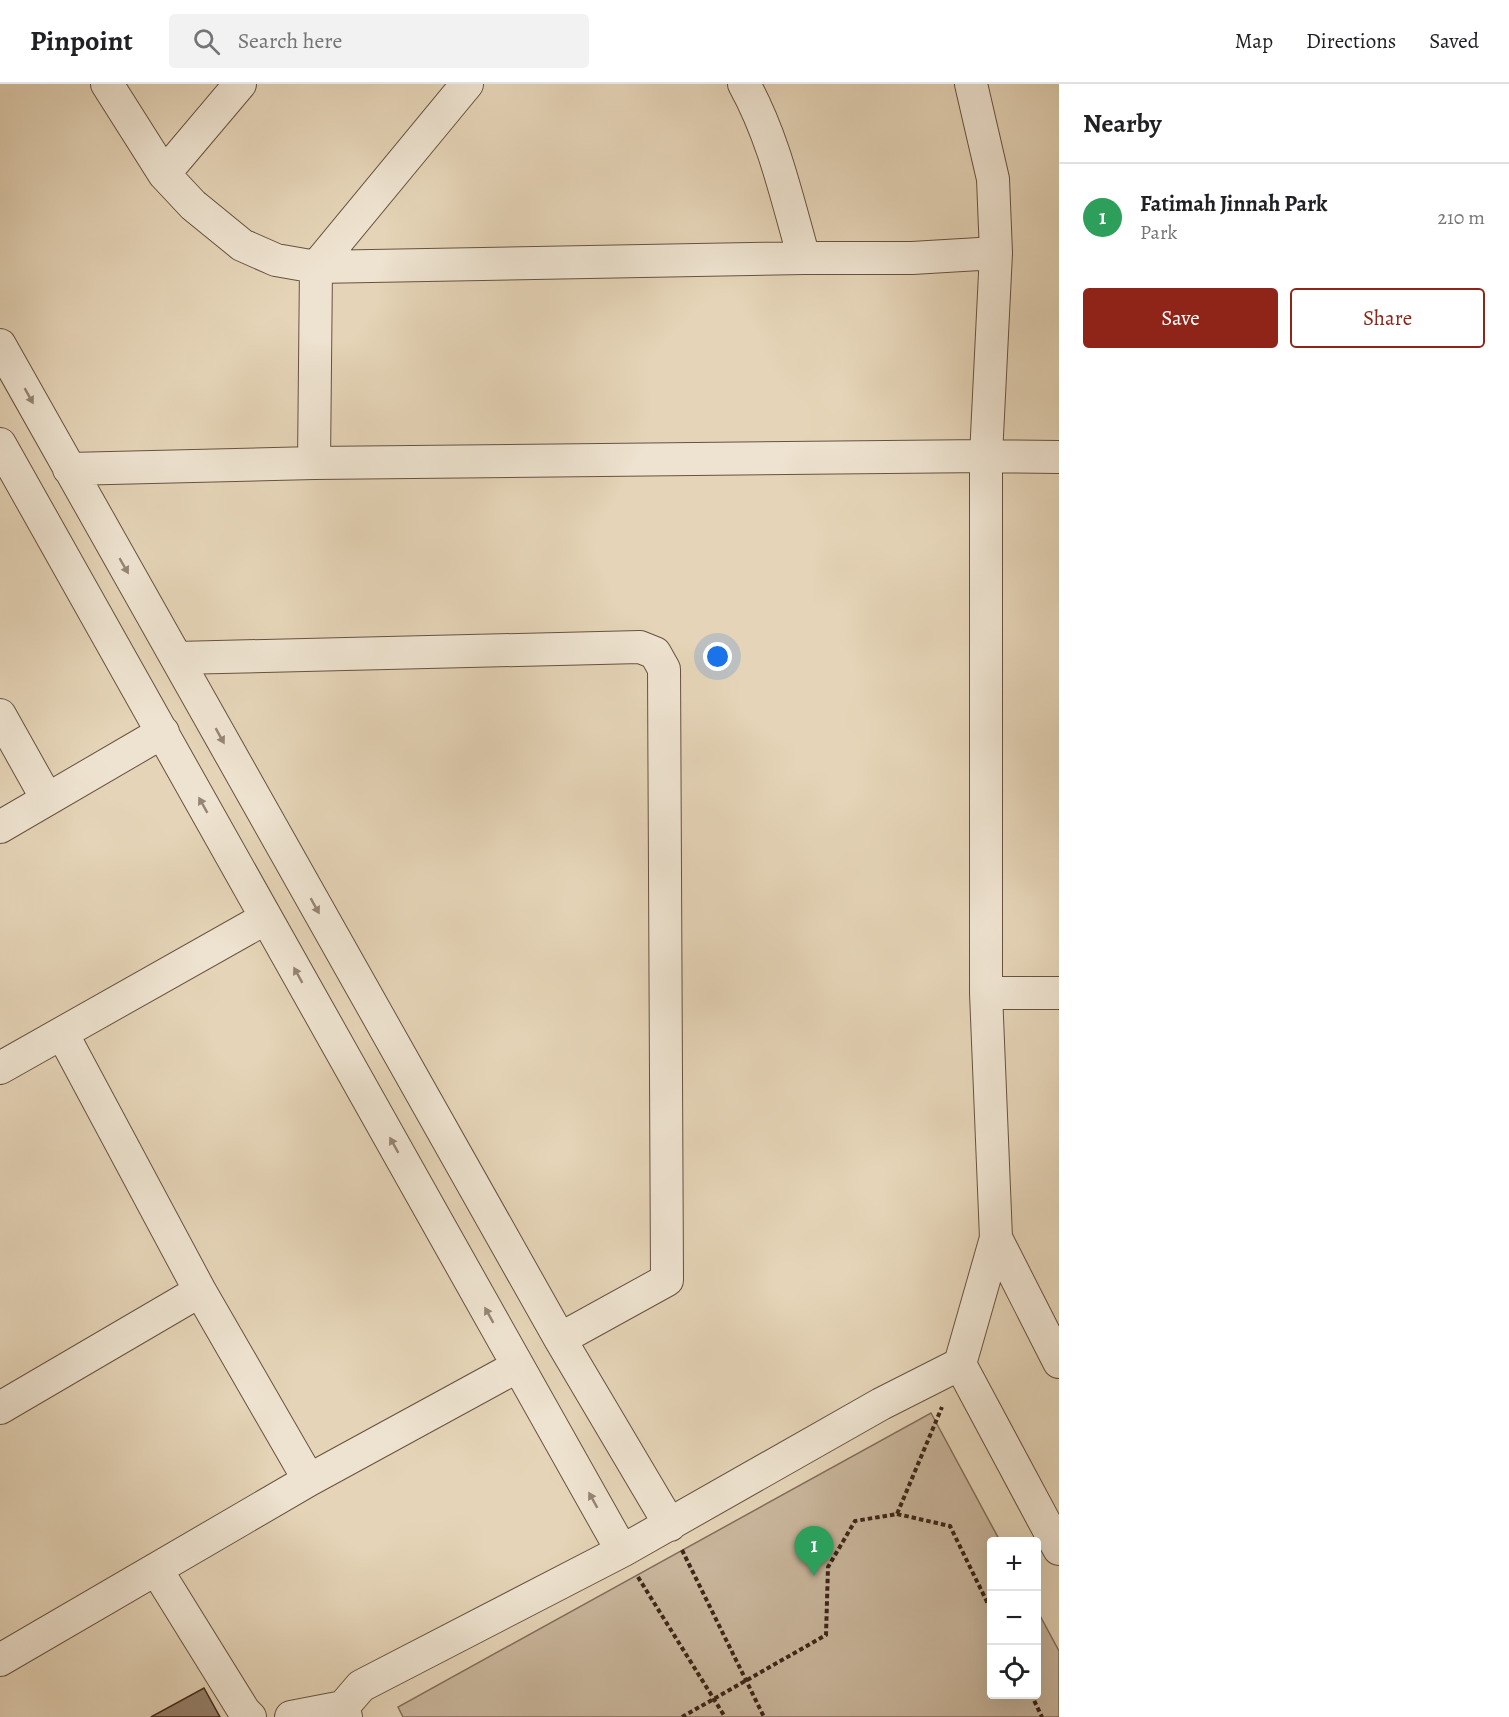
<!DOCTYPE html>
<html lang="en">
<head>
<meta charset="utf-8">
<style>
	:root { --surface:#fff; --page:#f2f2f2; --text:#202124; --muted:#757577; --line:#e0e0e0; --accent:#8f2418 }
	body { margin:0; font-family:Alegreya,serif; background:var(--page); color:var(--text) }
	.controls { position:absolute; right:18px; bottom:18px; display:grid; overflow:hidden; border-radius:6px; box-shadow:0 6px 24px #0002 }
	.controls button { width:54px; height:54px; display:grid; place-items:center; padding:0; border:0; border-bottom:2px solid var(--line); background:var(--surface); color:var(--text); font:30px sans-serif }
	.you { position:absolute; left:718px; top:573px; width:21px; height:21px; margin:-15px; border:4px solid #fff; border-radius:50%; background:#1a73e8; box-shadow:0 0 0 9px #1a73e833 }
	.badge { display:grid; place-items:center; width:39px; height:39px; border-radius:50%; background:var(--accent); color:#fff; font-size:20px; font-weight:700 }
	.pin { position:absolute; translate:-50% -50px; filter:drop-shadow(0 2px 3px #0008) }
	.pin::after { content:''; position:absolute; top:32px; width:21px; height:18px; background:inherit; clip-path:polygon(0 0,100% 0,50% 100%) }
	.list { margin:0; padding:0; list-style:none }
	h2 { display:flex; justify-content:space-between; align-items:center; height:78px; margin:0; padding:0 24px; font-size:26px }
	h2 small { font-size:20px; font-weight:400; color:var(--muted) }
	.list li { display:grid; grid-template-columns:39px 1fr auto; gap:18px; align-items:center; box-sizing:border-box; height:108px; padding:0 24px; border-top:2px solid var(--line) }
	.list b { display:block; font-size:22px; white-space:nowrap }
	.list p { margin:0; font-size:20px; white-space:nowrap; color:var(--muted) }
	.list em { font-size:20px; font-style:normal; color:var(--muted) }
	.actions { display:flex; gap:12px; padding:18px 24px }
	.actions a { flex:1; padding:14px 0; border:2px solid var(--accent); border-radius:6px; text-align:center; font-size:21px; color:var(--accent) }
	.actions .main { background:var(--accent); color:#fff }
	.icon { flex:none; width:33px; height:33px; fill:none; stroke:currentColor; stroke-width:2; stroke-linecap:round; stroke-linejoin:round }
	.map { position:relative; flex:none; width:1059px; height:1633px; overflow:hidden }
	header { display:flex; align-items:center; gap:36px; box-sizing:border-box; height:84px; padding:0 30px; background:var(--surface); border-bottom:2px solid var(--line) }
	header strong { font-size:28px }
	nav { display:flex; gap:33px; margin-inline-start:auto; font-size:21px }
	.search { width:420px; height:54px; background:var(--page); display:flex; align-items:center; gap:15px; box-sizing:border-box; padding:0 21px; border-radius:6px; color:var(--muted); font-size:22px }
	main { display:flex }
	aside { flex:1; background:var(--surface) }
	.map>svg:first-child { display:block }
	.green { fill:#c9b69c; stroke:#846e5a; stroke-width:1.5 }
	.building { fill:#95806b; stroke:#3e2618; stroke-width:1.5 }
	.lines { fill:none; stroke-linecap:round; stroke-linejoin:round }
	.minor-casing { stroke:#685240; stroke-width:34 }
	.path { stroke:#3e2618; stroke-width:4; stroke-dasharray:4.5 3; stroke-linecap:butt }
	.minor { stroke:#eee3d0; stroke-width:32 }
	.oneway { fill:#968474 }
</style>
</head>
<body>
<header>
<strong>Pinpoint</strong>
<div class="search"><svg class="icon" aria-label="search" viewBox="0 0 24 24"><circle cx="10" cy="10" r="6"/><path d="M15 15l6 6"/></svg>Search here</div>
<nav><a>Map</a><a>Directions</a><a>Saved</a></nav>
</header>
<main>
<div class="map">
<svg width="1059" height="1633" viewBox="0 0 1059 1633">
	<rect width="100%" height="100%" fill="#e5d4b7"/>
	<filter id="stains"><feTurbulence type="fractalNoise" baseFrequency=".00333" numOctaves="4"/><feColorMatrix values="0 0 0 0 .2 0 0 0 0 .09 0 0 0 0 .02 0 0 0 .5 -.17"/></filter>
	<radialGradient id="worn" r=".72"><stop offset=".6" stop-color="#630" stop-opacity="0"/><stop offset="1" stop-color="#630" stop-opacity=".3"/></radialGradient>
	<path class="green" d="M931,1329L1000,1457L992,1458V1610H1036L1037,1526L1059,1567V1633H403L398,1623Z"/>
	<path class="building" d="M204,1604L220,1633H151Z"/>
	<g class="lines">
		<g class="minor-casing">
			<path id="minor" d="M107,0L164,90L193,121L242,161L276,176L316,183L804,174H912L996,169
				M744,0C774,54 787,115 804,174
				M164,90L240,0
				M0,261L560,1255L670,1441
				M0,360L622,1467
				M314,379L316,183L467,0
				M69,385L314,379L986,372L1059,373
				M177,574L640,563L655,569L664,585L667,1196L560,1255
				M0,631L47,715
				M0,743L163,648
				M986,909H1059
				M62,949L200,1207L309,1396
				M0,984L266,834
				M996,1154L1059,1278
				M960,1280L996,1154L986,909V372L996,169L993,95L971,0
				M0,1324L200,1207
				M156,1485L244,1627L250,1633
				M0,1576L309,1396L518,1282
				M291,1633L343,1623
				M346,1633L343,1623L361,1602L622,1467L881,1320L960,1280L1059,1465"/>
		</g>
		<path class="path" d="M897,1430L950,1442L992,1528
			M682,1466L764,1633
			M638,1493L725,1633
			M1031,1610L1042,1633
			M682,1633L826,1551L828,1483L855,1437L897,1430L942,1323"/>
		<use href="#minor" class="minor"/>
	</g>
	<defs><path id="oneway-solid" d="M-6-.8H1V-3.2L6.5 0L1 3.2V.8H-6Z" transform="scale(1.5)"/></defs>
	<g class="oneway">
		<use href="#oneway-solid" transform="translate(29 312) rotate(61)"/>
		<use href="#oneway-solid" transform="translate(124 482) rotate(60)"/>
		<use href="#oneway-solid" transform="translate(220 652) rotate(61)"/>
		<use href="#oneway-solid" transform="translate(203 721) rotate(-119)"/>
		<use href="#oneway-solid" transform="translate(315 822) rotate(61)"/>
		<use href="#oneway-solid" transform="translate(298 891) rotate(-119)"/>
		<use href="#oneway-solid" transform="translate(394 1061) rotate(-119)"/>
		<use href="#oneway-solid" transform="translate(489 1231) rotate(-119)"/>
		<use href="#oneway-solid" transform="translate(593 1416) rotate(-119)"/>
	</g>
	<rect width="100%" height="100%" filter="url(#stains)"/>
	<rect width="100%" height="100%" fill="url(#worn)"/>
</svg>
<div class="controls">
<button>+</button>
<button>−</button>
<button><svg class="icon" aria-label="locate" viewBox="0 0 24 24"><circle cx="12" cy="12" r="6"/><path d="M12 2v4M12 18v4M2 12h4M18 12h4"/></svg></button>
</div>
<div class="you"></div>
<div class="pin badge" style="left:814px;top:1492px;background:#2e9e5b">1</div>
</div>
<aside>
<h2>Nearby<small></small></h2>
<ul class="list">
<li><span class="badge" style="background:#2e9e5b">1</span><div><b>Fatimah Jinnah Park</b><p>Park</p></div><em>210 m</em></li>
</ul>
<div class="actions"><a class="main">Save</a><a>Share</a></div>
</aside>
</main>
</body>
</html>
